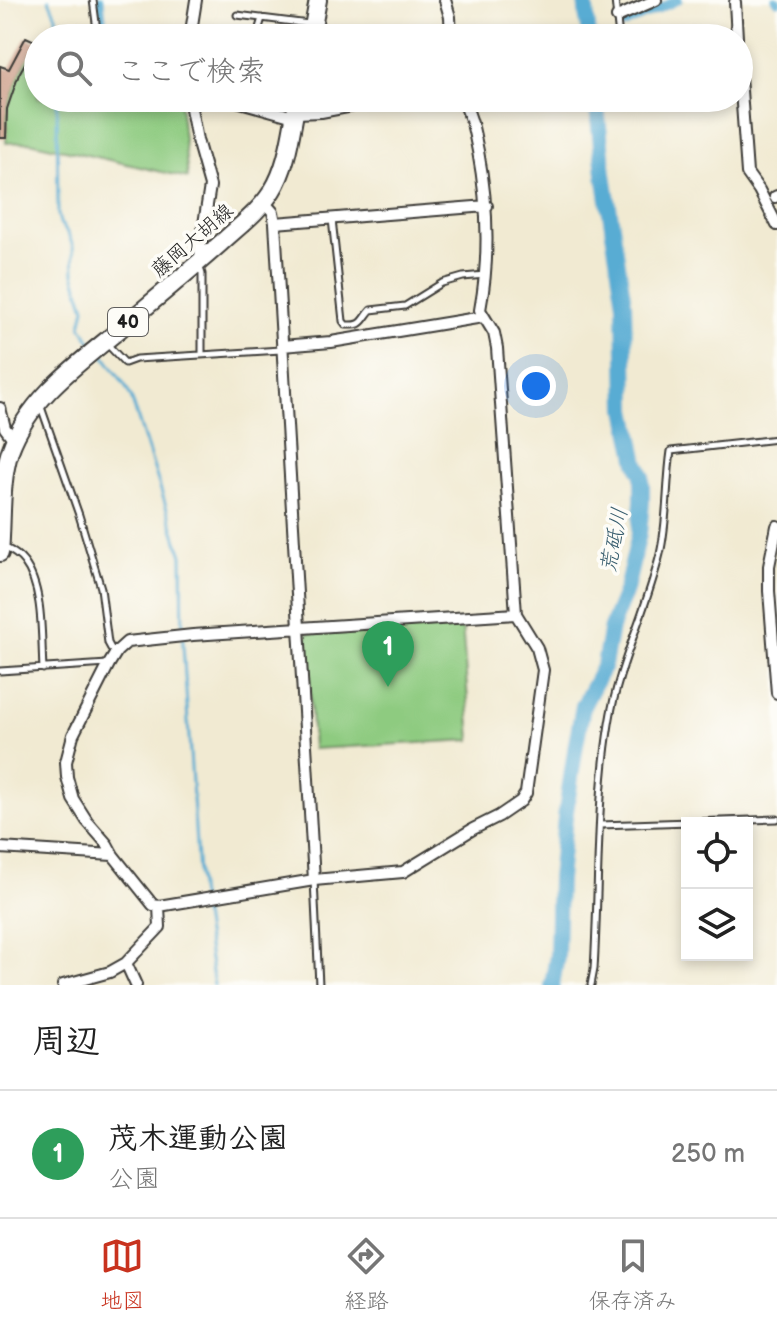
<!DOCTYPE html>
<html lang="ja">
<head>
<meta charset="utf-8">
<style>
	:root { --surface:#fff; --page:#f6f6f6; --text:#222; --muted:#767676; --line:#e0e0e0; --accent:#c8321e }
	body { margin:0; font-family:"Balsamiq Sans","Klee One",sans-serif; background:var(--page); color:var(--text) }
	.controls { position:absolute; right:24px; bottom:24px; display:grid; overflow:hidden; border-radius:0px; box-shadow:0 4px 12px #0003 }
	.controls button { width:72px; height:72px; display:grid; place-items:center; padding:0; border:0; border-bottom:2px solid var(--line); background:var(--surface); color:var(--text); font:40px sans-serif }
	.you { position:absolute; left:536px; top:386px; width:28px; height:28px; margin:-20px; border:6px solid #fff; border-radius:50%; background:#1a73e8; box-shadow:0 0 0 12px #1a73e833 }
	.badge { display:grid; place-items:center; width:52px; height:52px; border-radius:50%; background:var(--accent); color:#fff; font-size:26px; font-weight:700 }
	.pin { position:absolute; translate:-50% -66px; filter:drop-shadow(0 2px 4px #0008) }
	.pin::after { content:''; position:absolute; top:42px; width:28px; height:24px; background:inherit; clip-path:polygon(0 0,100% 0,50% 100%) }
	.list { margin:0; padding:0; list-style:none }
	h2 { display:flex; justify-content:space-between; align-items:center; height:104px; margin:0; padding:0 32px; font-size:34px }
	h2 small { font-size:26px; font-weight:400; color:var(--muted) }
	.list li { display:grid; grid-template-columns:52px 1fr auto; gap:24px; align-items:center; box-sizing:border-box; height:128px; padding:0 32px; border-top:2px solid var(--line) }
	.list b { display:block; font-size:30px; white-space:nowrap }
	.list p { margin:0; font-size:26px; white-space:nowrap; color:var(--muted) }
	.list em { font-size:26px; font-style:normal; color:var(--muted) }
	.icon { flex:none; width:44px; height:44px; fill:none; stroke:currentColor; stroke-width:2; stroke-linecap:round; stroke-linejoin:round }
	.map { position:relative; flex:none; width:777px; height:985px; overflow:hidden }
	.search { position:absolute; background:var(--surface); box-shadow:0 4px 12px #0003; left:24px; right:24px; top:24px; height:88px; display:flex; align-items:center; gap:20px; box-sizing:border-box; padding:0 28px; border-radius:44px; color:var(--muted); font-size:30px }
	.sheet { height:232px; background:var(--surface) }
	nav { display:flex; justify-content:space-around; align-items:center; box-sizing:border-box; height:112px; border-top:2px solid var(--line); background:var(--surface); font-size:22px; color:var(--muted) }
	nav a { display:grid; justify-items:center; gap:4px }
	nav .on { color:var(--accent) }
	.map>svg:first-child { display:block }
	.green { fill:#8ecb80; stroke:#55744e; stroke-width:2 }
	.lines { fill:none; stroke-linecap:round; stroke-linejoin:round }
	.stream { stroke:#58acd3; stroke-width:3 }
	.canal { stroke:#58acd3; stroke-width:9 }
	.river { stroke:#58acd3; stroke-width:16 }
	.building { fill:#ca9a84 }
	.service-casing { stroke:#3c3b37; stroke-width:9 }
	.minor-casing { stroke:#3c3b37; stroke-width:14 }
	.primary-casing { stroke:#3c3b37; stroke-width:20 }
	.service { stroke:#fff; stroke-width:5 }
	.minor { stroke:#fff; stroke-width:10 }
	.primary { stroke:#fff; stroke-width:16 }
	.labels { text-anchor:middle; stroke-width:7; stroke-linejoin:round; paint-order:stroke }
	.shield { fill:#fdfcf7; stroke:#605f5e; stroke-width:2 }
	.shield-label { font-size:18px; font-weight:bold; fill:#1c1c1c }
	.street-label { font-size:20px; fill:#1c1c1c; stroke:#fdfcf7 }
	.water-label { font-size:22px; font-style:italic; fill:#375d6e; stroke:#fdfcf7 }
</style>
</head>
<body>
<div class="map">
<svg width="777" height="985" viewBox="0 0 777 985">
	<rect width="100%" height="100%" fill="#fdfcf7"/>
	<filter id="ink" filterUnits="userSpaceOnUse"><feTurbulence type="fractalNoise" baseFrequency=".0125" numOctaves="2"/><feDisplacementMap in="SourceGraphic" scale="16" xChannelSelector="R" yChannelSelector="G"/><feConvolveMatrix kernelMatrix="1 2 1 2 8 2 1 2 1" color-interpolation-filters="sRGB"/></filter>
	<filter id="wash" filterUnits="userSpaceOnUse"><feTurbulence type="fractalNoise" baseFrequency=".006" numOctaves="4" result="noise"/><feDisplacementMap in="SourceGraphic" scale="32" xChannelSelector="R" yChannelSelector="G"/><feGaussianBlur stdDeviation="1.8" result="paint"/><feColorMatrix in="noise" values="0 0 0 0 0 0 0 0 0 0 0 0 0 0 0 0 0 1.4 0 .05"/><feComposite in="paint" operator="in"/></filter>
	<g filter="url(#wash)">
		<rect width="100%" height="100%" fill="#f1ead2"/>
		<path class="green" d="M37,42L38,98H168L180,103L188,178L30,142L6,143L7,109L19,74Z
			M462,624L471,740L313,749L307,633Z"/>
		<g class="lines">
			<path class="stream" d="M49,0L56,16L57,38
				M57,98L58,215L60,223L68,234L73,246L74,274L85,308L81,326L92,343
				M103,354L125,385L131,397L182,556L183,645L199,890L214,985"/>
			<path class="canal" d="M100,0L104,38
				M776,0L777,1
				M623,25L678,0
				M260,98C297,109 319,104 356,98"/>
			<path class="river" d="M585,0L589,38
				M552,985L557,956L559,879L565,818L576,744L583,706L604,665L611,627L626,590L639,534L642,502V475L637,463L626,409L624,303L604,174L596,98"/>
		</g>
		<g id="blocks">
			<path class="building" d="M26,37L37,42L19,74L7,109L6,138H0V66L9,69Z"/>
		</g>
	</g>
	<g filter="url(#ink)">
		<use href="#blocks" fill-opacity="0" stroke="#3c3b37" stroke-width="2"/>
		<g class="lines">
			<g class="service-casing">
				<path id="service" d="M93,0L98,38
					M615,0L619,38
					M237,15L309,24
					M256,38L262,18
					M332,219L343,321L346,325C364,326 361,321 371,310L405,306L442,283L463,277L485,275
					M200,268L202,274V355
					M108,345L125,363L136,359L281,350
					M40,404L79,515L101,588L108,643L114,654
					M4,547C12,551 19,555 24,562C44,588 41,637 43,669
					M0,671L108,664
					M600,825L777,819
					M314,880L319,985
					M591,985L594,969C599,888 596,805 609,724C618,665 646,612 660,554C668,520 666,485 671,451L777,439"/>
			</g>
			<g class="minor-casing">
				<path id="minor" d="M445,0L450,17L451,38
					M735,2L737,38
					M617,17L656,0
					M190,38L196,0
					M739,63L747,173L759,190L777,225
					M189,98L197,140L210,186L200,249L201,261
					M226,98L294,117
					M295,113L321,112L395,98
					M775,197L777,196
					M264,202L273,212L275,223L314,880
					M275,223L487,206
					M282,346L331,342L483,317
					M0,408L5,428L14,440
					M777,526L769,566V591L777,693
					M0,848L113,855L153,905L159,906L314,880L403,872L473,829L499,816L521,801L526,793L543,670L537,648L516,614L497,348L494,333L480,310C490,257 488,204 478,151C474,132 472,115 461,98
					M113,855L107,844L87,821L73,799L67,777L66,762L73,735L109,664L117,651L127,642L193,635L516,614
					M126,963L136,985
					M63,985L110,972L126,963L160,927L159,906"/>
			</g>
			<g class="primary-casing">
				<path id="primary" d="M311,38L318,0
					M0,553C3,520 0,483 10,451C28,399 79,363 119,330C153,301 187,273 221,243C238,227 259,212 272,191C289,164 291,129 298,98"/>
			</g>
			<use href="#service" class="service"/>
			<use href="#minor" class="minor"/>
			<use href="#primary" class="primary"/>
		</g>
	</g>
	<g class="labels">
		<rect class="shield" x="108" y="308" width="40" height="28" rx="6"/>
		<g class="shield-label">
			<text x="128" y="328">40</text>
		</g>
		<g class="street-label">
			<text transform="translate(192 240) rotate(-41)" y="7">藤岡大胡線</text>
		</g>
		<g class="water-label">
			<text transform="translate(613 540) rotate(-79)" y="8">荒砥川</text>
		</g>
	</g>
</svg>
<div class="controls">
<button><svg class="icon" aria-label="locate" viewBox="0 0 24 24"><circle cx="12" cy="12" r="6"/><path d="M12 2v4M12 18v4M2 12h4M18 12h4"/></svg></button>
<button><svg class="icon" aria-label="layers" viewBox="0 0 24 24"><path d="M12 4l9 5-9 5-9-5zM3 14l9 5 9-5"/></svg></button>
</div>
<div class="you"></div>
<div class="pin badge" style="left:388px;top:687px;background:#2e9e5b">1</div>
<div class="search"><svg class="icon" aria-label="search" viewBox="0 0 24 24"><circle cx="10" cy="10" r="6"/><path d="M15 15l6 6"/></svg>ここで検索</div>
</div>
<section class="sheet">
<h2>周辺<small></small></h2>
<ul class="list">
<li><span class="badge" style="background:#2e9e5b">1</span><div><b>茂木運動公園</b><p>公園</p></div><em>250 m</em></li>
</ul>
</section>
<nav>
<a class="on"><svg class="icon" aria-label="map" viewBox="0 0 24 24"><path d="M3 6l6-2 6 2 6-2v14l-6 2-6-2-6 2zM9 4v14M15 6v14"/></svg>地図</a>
<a><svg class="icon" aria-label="directions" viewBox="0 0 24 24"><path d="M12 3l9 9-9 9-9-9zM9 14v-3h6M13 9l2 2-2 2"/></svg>経路</a>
<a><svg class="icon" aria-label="saved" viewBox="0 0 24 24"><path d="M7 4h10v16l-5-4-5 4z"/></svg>保存済み</a>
</nav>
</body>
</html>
